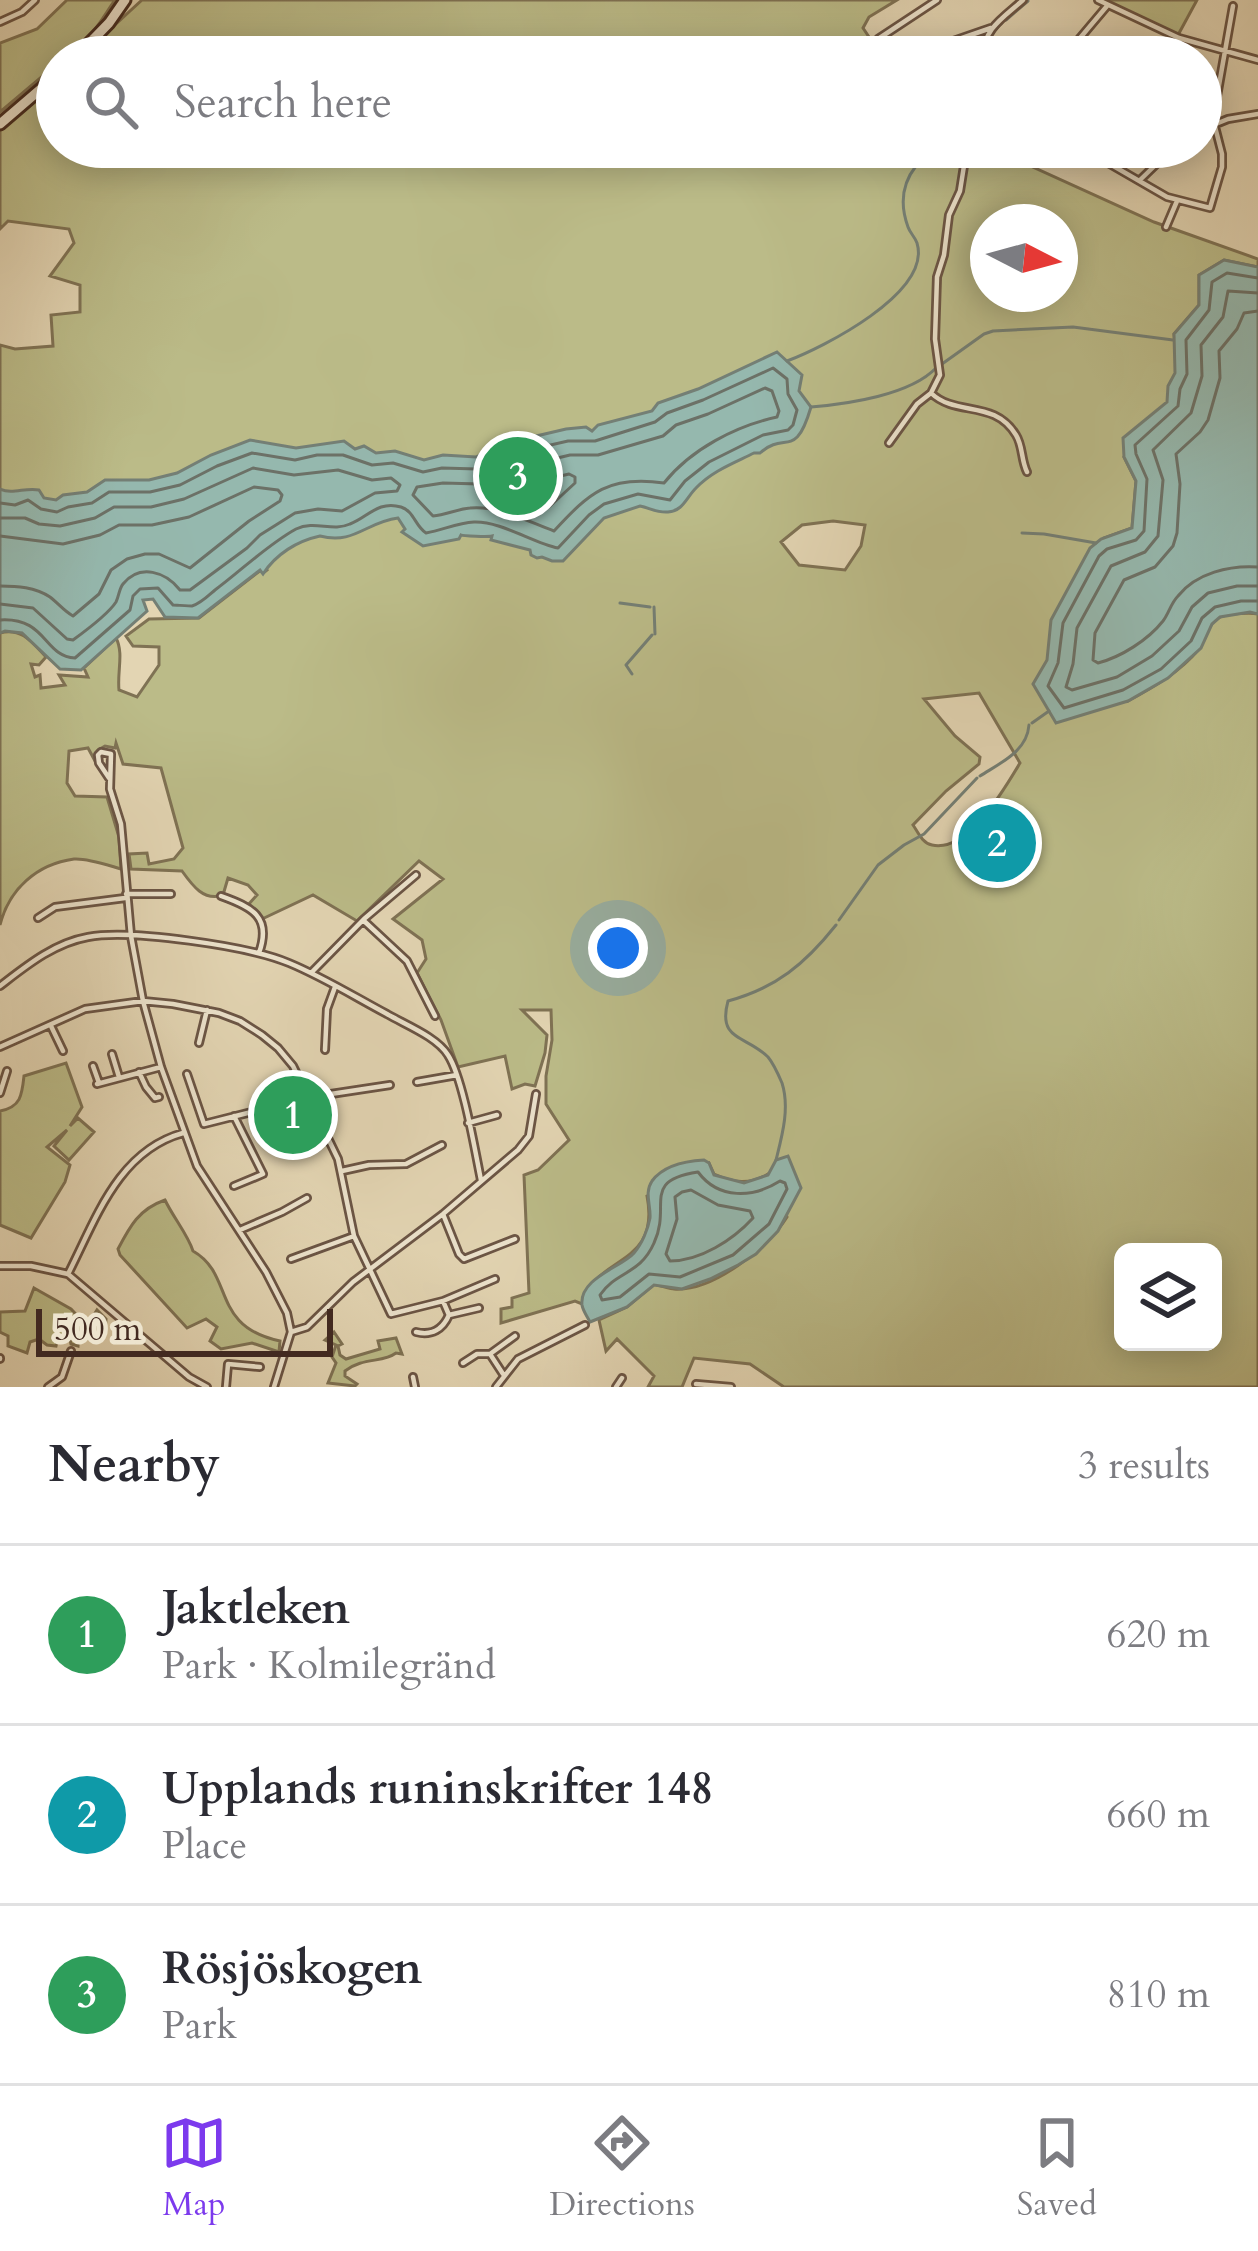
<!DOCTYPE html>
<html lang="en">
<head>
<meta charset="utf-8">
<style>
	:root { --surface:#fff; --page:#f7f7f7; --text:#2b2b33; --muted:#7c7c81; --line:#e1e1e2; --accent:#7c3aed }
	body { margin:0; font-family:Cardo,serif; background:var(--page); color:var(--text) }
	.controls { position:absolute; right:36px; bottom:36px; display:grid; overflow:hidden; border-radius:18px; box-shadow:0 6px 30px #0003 }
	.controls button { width:108px; height:108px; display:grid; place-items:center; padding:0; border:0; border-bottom:3px solid var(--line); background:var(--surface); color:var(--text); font:60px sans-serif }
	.compass { position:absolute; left:970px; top:204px; width:108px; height:108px; border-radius:50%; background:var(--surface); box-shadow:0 6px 30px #0003; rotate:96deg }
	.scale { position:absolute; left:36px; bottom:30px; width:297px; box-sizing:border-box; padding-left:12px; border:6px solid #432a20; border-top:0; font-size:33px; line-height:42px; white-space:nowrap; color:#432a20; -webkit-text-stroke:9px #ede4ce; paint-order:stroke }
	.you { position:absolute; left:618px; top:948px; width:42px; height:42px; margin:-30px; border:9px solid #fff; border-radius:50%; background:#1a73e8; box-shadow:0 0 0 18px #1a73e833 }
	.badge { display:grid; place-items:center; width:78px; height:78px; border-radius:50%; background:var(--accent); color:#fff; font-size:39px; font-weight:700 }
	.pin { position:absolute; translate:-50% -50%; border:6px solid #fff; box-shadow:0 3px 12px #0006 }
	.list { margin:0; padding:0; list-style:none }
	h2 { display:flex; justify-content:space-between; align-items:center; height:156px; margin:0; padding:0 48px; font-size:51px }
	h2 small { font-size:39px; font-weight:400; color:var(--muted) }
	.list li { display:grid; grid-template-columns:78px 1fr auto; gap:36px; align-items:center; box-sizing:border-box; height:180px; padding:0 48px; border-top:3px solid var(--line) }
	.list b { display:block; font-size:45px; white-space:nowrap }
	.list p { margin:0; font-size:39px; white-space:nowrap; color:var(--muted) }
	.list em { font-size:39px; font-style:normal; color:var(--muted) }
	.icon { flex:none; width:66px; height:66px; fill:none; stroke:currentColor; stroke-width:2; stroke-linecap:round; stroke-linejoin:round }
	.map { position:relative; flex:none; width:1258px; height:1387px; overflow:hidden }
	.search { position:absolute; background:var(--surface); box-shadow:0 6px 30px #0003; left:36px; right:36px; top:36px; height:132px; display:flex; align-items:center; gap:30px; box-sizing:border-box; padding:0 42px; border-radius:66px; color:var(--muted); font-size:45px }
	.sheet { height:696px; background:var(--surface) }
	nav { display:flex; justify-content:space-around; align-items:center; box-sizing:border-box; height:168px; border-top:3px solid var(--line); background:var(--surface); font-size:33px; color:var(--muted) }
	nav a { display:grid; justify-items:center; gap:6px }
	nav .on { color:var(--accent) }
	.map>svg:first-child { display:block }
	.green { fill:#bb8; stroke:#7f7254; stroke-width:3; fill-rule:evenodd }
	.water { fill:#95b8ae; stroke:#747f75; stroke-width:3 }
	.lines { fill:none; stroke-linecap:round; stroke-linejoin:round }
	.shore { stroke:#6c7167; stroke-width:3 }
	.stream { stroke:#747f75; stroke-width:3 }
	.minor-casing { stroke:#6b5545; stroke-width:10 }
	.secondary-casing { stroke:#432a20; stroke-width:15 }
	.minor { stroke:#ede4ce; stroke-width:4.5 }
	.secondary { stroke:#ede4ce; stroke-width:9 }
</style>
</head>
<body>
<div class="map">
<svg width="1258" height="1387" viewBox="0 0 1258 1387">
	<rect width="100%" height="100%" fill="#e3d5b3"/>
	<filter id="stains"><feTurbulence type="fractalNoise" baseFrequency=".00167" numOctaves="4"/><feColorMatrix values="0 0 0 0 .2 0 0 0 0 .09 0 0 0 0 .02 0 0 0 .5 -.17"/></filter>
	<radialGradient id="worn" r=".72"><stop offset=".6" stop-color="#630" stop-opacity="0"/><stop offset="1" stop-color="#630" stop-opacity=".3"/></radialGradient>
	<path class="green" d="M67,0H115C100,21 84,54 57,57V64L0,112V43L37,29Z
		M142,0H897L869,17L863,28L871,40L873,57H80Z
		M1103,0H1197L1178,35L1141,20Z
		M57,78V147H989L1154,222L1258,259V267L1224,260L1199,275V305L1174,334L1180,391L1124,457L1136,481L1132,528L1104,538L1128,701C1154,687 1180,672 1199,649C1206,640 1208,622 1220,617C1229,614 1249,612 1258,614V1387H784L750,1364L694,1358L682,1387H648L654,1376L617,1339L606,1351L599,1320L627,1307L654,1284C657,1285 671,1289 674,1289C712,1292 768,1248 787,1217L768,1174C749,1185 734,1183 714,1174L709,1163L647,1196C661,1268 595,1254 582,1304L575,1301L501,1323V1309L512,1307V1298L529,1293L524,1175L538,1170L569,1140L546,1104V1076L552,1040L551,1010H522L547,1035L545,1053L535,1086L525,1084L512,1089L505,1056L458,1067L441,1020L417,973L426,959L422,940L393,919L443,879L419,861L357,921L313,895L262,919L248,905L257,895L248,885L228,878L223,895C204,902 192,885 182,871L131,869L129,854L147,853L149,864L174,859L183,848L161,768L123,764L116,743L115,748L105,746L98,750L94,759L88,748L69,751L67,783L75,796L107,797L119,837L121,869C107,865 88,858 74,859C37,864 9,889 0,925V633C21,627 32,642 46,657L39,665L31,664L35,677L40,675L41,688L65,685L59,675L88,677L84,668L116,638C124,653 117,672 119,690L137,697L159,665V647L133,646L126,636L149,619L199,618L261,570L263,573L267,570L265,566L0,592V345L15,349L53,346L51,315L80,312V285L50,276L74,243L69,229L8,221L0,229V131ZM988,222H1060V294H988ZM833,521L865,525L861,546L845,570L799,565L781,542L802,525ZM979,693L1020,763C1005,788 968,853 932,845C922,843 918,832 913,825L946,791L979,764L980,757L955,736L924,699ZM1123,1252H1213V1342H1123Z
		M66,1063L82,1107L70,1126L78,1118L94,1132L69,1160L54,1146L67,1130L47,1147L70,1165L65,1182L31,1238L0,1225V1111C21,1107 22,1095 24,1076Z
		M165,1200C173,1217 188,1235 193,1251C235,1275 210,1326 280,1341L279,1352L252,1343L221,1349L210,1341L217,1327L206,1319L187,1328L120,1255L118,1249C130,1226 139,1209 165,1200Z
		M34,1288L71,1309L87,1326L97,1310L106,1319L105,1332L96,1341L88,1332H79L78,1346L71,1344L69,1335L58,1337L56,1346L47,1345L39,1339L30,1342L27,1353L8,1346V1336L0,1332V1312L25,1311Z
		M334,1332L342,1344L338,1346L340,1355L346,1359L380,1349L378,1341L396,1338L402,1354L396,1353C383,1363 363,1357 345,1371V1376L357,1384L355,1386L328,1383L336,1363L332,1357L336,1345L325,1340Z"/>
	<path class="water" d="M1224,260L1258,267V614L1250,612L1220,617L1212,624L1201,648L1168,678L1128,701L1056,723L1033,684L1047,660L1051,620L1090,548L1101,539L1132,528L1136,481L1124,457L1123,438L1167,402L1168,386L1175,373L1174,334L1199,305V275Z
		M777,352L802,375L799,391L811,407C795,461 786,430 760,453H754C734,463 712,471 696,488C686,498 683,511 668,512C657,513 650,508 640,506L604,518L563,561H552L542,557L537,558L531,555L530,550L491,540L492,536C488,537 463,536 461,535L459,539L423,546L402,532L405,529L398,518C366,522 354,545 320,536C297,541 276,554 263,574L260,570L198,618L165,617L153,599L143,600L147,611L81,670L60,669L22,633L5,631L0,633V489C13,495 25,487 39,490L44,498L56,500L63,495L87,492L105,480H149L177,473L211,455L250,440L296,448L344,441L355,449L364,446L376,453L395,451L424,460L443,455L476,457L502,444L566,429L586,427L592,431L598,425L652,411L658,403L698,389Z
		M788,1156L801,1188L778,1231L756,1254L738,1265L710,1279L682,1289L654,1285L627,1307L590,1322C587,1316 583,1311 582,1305C579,1278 622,1267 634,1253C642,1244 648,1229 650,1218C651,1205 644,1193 652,1181C663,1166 686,1161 704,1160L709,1163L714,1175L744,1183L768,1175L776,1160Z"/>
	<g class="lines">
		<path class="shore" d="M1258,278L1227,273L1212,282L1209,310L1186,340L1187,374L1180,389L1178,406L1135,445L1136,454L1147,479L1144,531L1136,540L1107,549L1099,556L1063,623L1058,663L1048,686L1064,708L1123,690L1161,669L1191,641L1202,618L1215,607L1241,601H1258
			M1258,293L1228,291L1223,317L1201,345L1202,376L1191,413L1153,450L1163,480L1158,536L1145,552L1111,566L1077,628L1073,664L1066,687L1072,690L1117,677L1152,656L1179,631L1192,607L1208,593L1237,586H1258
			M1258,311L1244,313L1237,329L1219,351L1220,378L1208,420L1200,432L1176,454L1180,484L1177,533L1173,546L1155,567L1124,580L1095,633L1093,660L1098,663C1121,657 1148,640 1163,621C1169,613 1171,603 1178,596C1196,573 1230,565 1258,567
			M765,388L772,391L779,411L777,417C736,426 691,449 664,483C609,475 590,492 554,531C529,522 498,505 470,508C457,509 446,515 433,516L413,495L417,487L443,483L480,484L512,469L570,455H598L663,436L676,425L708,414Z
			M569,474L575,477V483L549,507L518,499L512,495L513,490L518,486Z
			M0,503L15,505L28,500L41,509L57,512L68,507L92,503L109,492H150L180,485L217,466L252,453L295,460L317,455H343L372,465L393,463L423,472L442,468L477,469L507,455L568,441H595L655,422L667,413L703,400L773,368L787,379L788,394L797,410L793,425L788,430L763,435L709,462L685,481L670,500L638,494L604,504L589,515L558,548C533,543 501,521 474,522C457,523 443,530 426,533C415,526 414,511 401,507C378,500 367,518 350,524C332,532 315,520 296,529C267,545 242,570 215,590C208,596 200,604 192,606C190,606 174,605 173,605L158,588L140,589L133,596L130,610L75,658C43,656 47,617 0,620
			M0,518H25L39,524L60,526L95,518L114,507H151L184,499L253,468L294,475L338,470L372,480L391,478L400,485L397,491L375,493L342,511L318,509L295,513L260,535L247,548L190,590H180C166,572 140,563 123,584C119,589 119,596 116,602C109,613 84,632 73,640L67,639L33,608L0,604
			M0,536L63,544L100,535L119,525H152L189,517L254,487L278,490L282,495L280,501L249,521L190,568L159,554H145L127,559L111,570L99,594L73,616C64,611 59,604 50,597C35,587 17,586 0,586
			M698,1172C719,1200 753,1198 780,1181L785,1183L787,1189L769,1224L733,1255L680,1277L649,1274L620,1297L602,1300L600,1295C616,1271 640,1275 654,1243C672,1205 640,1181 698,1172Z
			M691,1190L718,1205L750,1211L753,1218C733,1240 700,1261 670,1261L666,1254L677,1219L675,1197L682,1192Z"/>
		<path class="stream" d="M1006,20L1028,1
			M986,57C986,42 991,33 1002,23
			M787,361C822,348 932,293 917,243C915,237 910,233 908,227C900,205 901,185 916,166C939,138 980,189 1017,147
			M942,364L984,334L993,331L1073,327L1173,340
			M811,407C848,404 910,395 936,368
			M1022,533L1044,534L1096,543
			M620,603L650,607
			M654,607L655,634
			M632,674L626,665L652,635
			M1032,723L1049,711
			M980,776C1002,762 1027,751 1029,725
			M839,920L878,865L904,845L924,834L977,778
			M776,1160C782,1136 790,1108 782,1083C779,1076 773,1063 768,1057C746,1035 717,1041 728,1001C776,988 805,964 836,925"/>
		<g class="minor-casing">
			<path id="minor" d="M1098,0L1179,38L1258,60
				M0,22L22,12L35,0
				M895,57L878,42V39L937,0
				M907,57L991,28
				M982,57C984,28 1003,18 1023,0
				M1064,57L1107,6
				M1166,57L1179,38
				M1201,130L1228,119L1258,114
				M1073,147L1096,156L1167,197L1210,208L1222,167V154L1213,119L1233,6
				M1140,180L1174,147
				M1166,227L1177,201
				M931,393C956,417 994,399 1016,435C1023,446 1021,460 1027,472
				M889,443L917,404L931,393L940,375L935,339L937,277L944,255L949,215L960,191L967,147
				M109,778L99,763L98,755L101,752L111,754L110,789L121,824L131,936L143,1001L161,1067L197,1166L266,1272L287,1313L291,1332L274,1387
				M126,894H171
				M221,896C252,907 272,917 259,953
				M38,918L55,907L125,898
				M363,920L407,961L435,1016
				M311,973L364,919L416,875
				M0,986C26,966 54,943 88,937C130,929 249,946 289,963C323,977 355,997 387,1014C406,1025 437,1037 448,1055C463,1078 475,1151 481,1180
				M51,1026L63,1051
				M199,1043L207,1010
				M0,1047L85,1009L143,1001L173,1004L219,1013L240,1021L262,1035L278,1048L293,1066L338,1159L354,1236L391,1314L443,1301L495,1279
				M325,1050L327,1009L335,987
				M112,1054L119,1077
				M93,1066L99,1083
				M139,1072L146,1087L155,1098L159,1097
				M187,1074L204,1124L311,1097L390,1085
				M417,1082L457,1075
				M97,1084L161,1067
				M0,1093L7,1071
				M468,1123L497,1115
				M342,1171L369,1165L406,1164L442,1145
				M234,1186L263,1174L234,1116
				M443,1214L459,1254L464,1259L515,1239
				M240,1230L282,1212L307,1198
				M291,1259L354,1236
				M0,1266H31L68,1274L189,1377L207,1387
				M68,1274C96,1219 118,1151 183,1133
				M443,1301L449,1315L479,1308
				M291,1332L307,1327L353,1282L443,1214L518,1150L529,1136L536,1094
				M416,1332C432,1336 443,1329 449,1315
				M490,1354L515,1336
				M0,1358V1359
				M463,1363L477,1354H490L503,1374
				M413,1377L415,1387
				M696,1384L731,1387
				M48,1387L62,1377L71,1351
				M226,1387L228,1364L260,1367
				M496,1387L518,1359L585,1325
				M616,1387L622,1378"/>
		</g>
		<g class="secondary-casing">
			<path id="secondary" d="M76,57L109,23L125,0
				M0,124L57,75"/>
		</g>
		<use href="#minor" class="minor"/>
		<use href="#secondary" class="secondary"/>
	</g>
	<rect width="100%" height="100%" filter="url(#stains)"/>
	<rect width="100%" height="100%" fill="url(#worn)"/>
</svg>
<div class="controls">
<button><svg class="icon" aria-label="layers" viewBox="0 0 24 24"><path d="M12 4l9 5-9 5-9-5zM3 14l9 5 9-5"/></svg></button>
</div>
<svg class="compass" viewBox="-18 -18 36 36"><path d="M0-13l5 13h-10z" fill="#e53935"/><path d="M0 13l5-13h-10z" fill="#7c7c81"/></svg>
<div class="scale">500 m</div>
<div class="you"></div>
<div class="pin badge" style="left:293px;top:1115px;background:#2e9e5b">1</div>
<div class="pin badge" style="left:997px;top:843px;background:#0f9aa8">2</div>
<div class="pin badge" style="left:518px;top:476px;background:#2e9e5b">3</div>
<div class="search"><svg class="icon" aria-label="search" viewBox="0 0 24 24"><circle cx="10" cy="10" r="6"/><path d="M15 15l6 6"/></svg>Search here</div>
</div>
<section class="sheet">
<h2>Nearby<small>3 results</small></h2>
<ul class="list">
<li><span class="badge" style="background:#2e9e5b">1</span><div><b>Jaktleken</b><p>Park · Kolmilegränd</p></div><em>620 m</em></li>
<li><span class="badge" style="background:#0f9aa8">2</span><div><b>Upplands runinskrifter 148</b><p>Place</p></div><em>660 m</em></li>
<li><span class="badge" style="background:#2e9e5b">3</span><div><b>Rösjöskogen</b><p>Park</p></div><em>810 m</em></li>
</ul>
</section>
<nav>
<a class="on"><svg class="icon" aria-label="map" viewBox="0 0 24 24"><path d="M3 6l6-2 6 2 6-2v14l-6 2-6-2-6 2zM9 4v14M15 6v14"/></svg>Map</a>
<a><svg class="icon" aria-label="directions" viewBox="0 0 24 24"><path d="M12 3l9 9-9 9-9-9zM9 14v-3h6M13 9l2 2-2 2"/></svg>Directions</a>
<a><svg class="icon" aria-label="saved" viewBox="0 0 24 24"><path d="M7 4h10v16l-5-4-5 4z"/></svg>Saved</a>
</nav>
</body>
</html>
